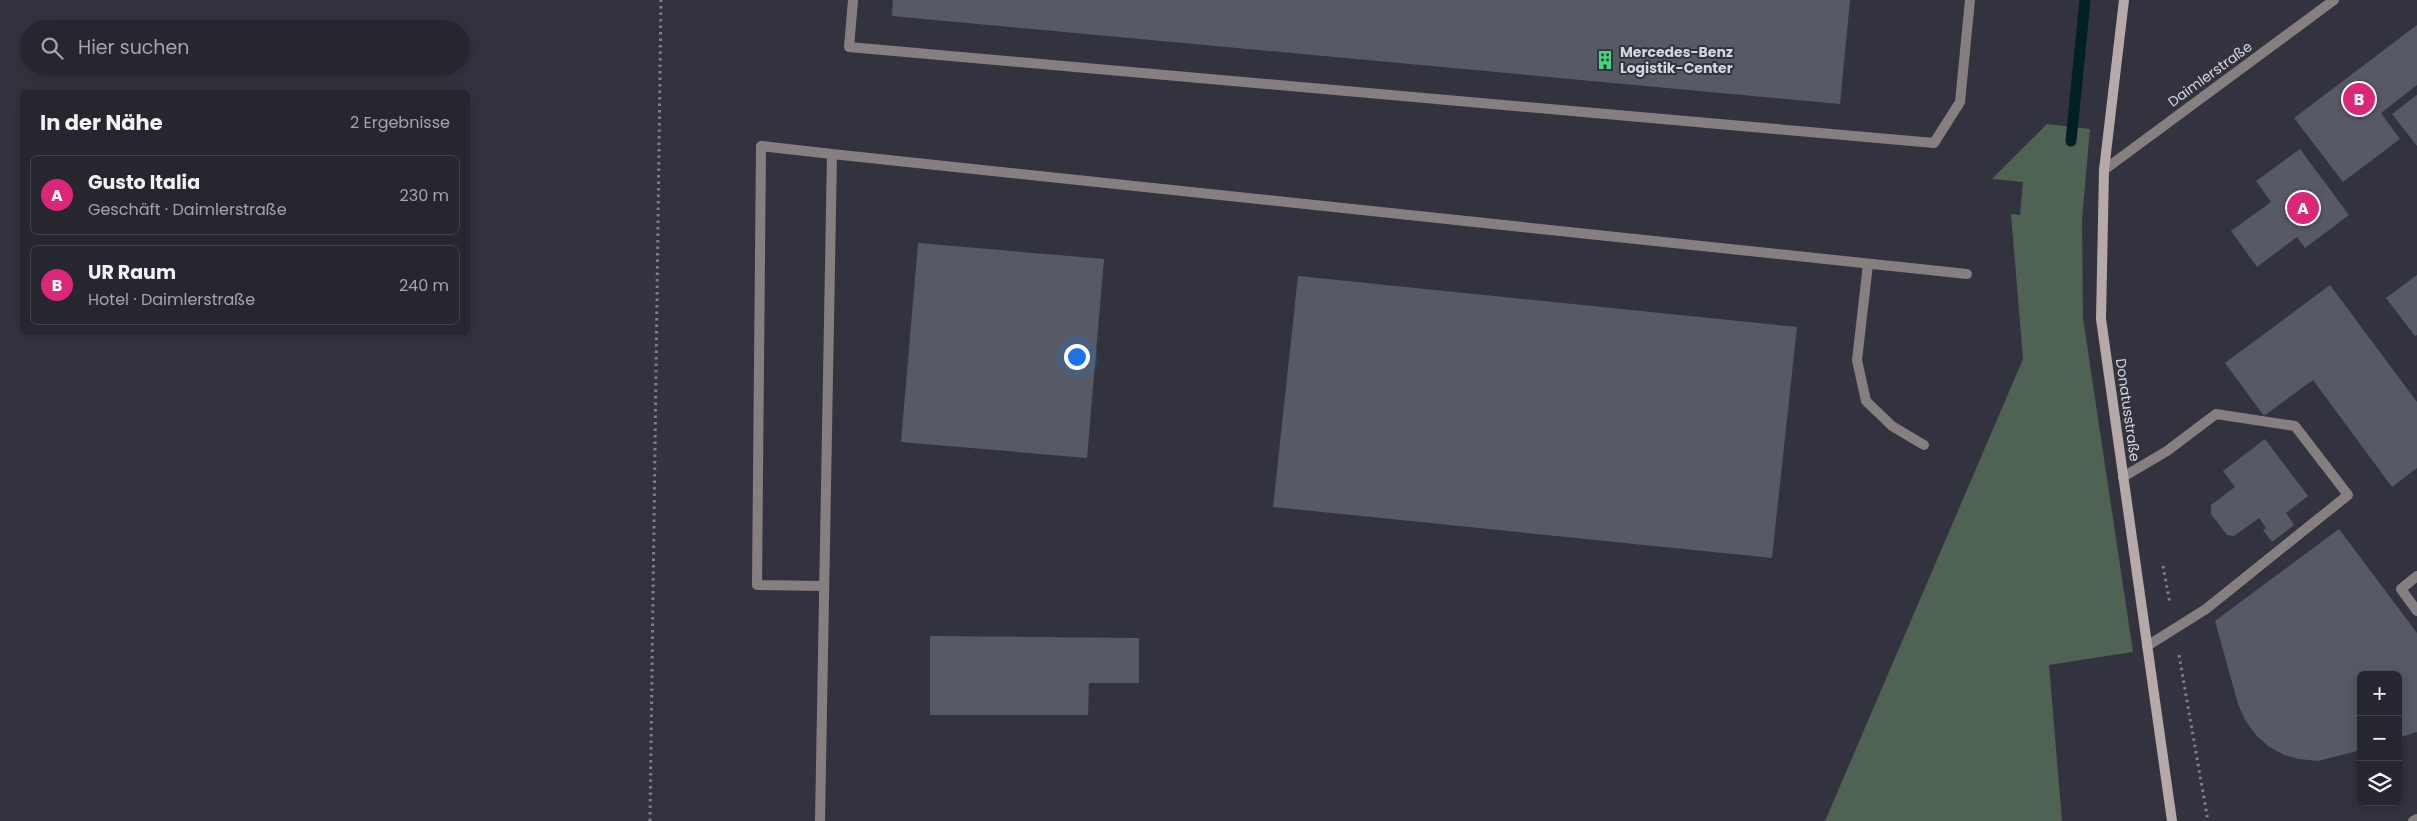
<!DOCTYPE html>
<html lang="de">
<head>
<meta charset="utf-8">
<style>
	:root { --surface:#26262e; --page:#2e2e36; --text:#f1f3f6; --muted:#a4a5aa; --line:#42434a; --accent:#db2777 }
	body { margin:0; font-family:Poppins,sans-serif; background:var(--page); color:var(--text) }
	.controls { position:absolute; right:15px; bottom:15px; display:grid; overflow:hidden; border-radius:8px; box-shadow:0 2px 12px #0003 }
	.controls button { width:45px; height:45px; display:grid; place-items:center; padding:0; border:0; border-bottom:1px solid var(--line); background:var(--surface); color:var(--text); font:25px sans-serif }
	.you { position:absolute; left:1076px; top:356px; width:18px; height:18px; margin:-12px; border:4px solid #fff; border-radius:50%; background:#1a73e8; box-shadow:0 0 0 8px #1a73e833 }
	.badge { display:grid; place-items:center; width:32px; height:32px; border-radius:50%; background:var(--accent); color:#fff; font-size:16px; font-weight:700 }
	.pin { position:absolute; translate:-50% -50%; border:2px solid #fff; box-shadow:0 1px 5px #0006 }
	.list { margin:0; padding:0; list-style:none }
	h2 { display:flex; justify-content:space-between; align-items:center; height:65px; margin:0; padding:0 20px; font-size:21px }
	h2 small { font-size:16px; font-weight:400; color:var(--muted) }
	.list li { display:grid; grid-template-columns:32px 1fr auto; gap:15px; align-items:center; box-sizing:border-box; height:80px; margin:0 10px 10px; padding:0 10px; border:1px solid var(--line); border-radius:8px }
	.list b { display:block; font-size:19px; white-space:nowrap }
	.list p { margin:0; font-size:16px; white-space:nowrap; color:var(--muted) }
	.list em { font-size:16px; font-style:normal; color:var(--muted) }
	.icon { flex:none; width:28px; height:28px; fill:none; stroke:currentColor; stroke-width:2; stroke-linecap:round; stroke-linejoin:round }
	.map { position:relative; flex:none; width:2417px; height:821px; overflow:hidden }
	.search { position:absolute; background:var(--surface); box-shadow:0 2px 12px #0003; left:20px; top:20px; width:450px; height:55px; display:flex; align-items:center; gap:12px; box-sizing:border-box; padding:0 18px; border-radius:28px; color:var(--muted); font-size:19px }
	.panel { position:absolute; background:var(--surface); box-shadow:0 2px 12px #0003; left:20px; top:90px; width:450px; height:245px; border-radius:8px }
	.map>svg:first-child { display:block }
	.green { fill:#4f6253 }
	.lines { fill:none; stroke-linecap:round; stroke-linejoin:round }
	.stream { stroke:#002023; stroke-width:11 }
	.building { fill:#575965 }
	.path { stroke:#7e7f88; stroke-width:3; stroke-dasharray:2.5 4; stroke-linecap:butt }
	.lane { stroke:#867f7f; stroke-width:10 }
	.street { stroke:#867f7f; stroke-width:10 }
	.secondary { stroke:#b5a9a9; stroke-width:10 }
	.labels { text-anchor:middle; stroke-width:4; stroke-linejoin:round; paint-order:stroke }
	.poi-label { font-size:14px; font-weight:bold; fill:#d6d7de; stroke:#32333e; text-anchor:start }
	.street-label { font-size:14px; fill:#d6d7de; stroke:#32333e }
</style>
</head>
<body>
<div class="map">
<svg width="2417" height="821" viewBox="0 0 2417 821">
	<rect width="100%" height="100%" fill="#32333e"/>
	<path class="green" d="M2047,124L2090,129L2082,220L2083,318L2133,652L2049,665L2062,821H1825L2023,359L2011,214L2020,215L2023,182L1992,179Z"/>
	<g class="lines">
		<path class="stream" d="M2071,141L2085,0"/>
	</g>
	<path class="building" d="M893,0H1850L1840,104L892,16Z
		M2417,25V85L2381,113L2400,139L2343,182L2294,118Z
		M2417,95V146L2392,114Z
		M2300,149L2349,215L2305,248L2297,237L2257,267L2231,231L2271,202L2256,181Z
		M918,243L1104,259L1087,458L901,442Z
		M2417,275V335L2415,336L2386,298Z
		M1298,276L1797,327L1772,558L1273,507Z
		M2330,285L2417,402V468L2392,487L2313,380L2264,416L2225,363Z
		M2265,439L2308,496L2286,513L2294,525L2272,542L2263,530L2266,528L2259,518L2234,536L2227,535L2211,514V505L2235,487L2223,471Z
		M2339,529L2417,633V732L2398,738V675H2361V750L2318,761L2299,759L2284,755L2268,746L2256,735L2245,720L2238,704L2215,621Z
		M930,636L1139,638V683H1089L1088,715H930Z"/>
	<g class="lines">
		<path class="path" d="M2163,566L2170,604
			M2179,655L2208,821
			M650,821L661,0"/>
		<path class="lane" d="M853,0L849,47L1934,143L1960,102L1970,0
			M1868,264L1857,360L1866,401L1892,426L1924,445
			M2123,477L2167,451L2216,414L2295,426L2348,495L2206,609L2147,646
			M2417,576L2401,589L2417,611
			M823,586L757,585L761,146L832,154
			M820,821L832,154L1967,274"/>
		<path class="street" d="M2104,170L2334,0
			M2413,821L2417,819"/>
		<path class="secondary" d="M2124,0L2104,170L2101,319L2172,821"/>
	</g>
	<defs>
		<g id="building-bare" transform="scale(1.5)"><path d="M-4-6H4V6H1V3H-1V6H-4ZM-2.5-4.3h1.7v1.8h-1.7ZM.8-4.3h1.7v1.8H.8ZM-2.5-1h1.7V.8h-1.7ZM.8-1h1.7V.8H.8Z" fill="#42d77b" stroke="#32333e" stroke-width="2.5" paint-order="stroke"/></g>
	</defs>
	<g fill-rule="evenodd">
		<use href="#building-bare" x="1605" y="60"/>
	</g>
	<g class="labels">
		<g class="poi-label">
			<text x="1620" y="57">Mercedes-Benz<tspan x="1620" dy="16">Logistik-Center</tspan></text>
		</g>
		<g class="street-label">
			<text transform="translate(2210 74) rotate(-36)" y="5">Daimlerstraße</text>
			<text transform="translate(2128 410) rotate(82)" y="5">Donatusstraße</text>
		</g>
	</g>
</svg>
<div class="controls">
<button>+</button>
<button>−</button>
<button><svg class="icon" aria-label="layers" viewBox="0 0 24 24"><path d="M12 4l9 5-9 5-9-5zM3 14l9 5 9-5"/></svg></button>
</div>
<div class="you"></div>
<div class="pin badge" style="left:2303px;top:208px">A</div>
<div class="pin badge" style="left:2359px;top:99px">B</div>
<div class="search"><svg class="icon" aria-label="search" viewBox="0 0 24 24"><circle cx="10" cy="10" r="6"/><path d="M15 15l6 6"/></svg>Hier suchen</div>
<section class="panel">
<h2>In der Nähe<small>2 Ergebnisse</small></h2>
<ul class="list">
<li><span class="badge">A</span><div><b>Gusto Italia</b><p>Geschäft · Daimlerstraße</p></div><em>230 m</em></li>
<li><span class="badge">B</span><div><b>UR Raum</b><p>Hotel · Daimlerstraße</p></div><em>240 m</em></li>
</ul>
</section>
</div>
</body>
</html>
